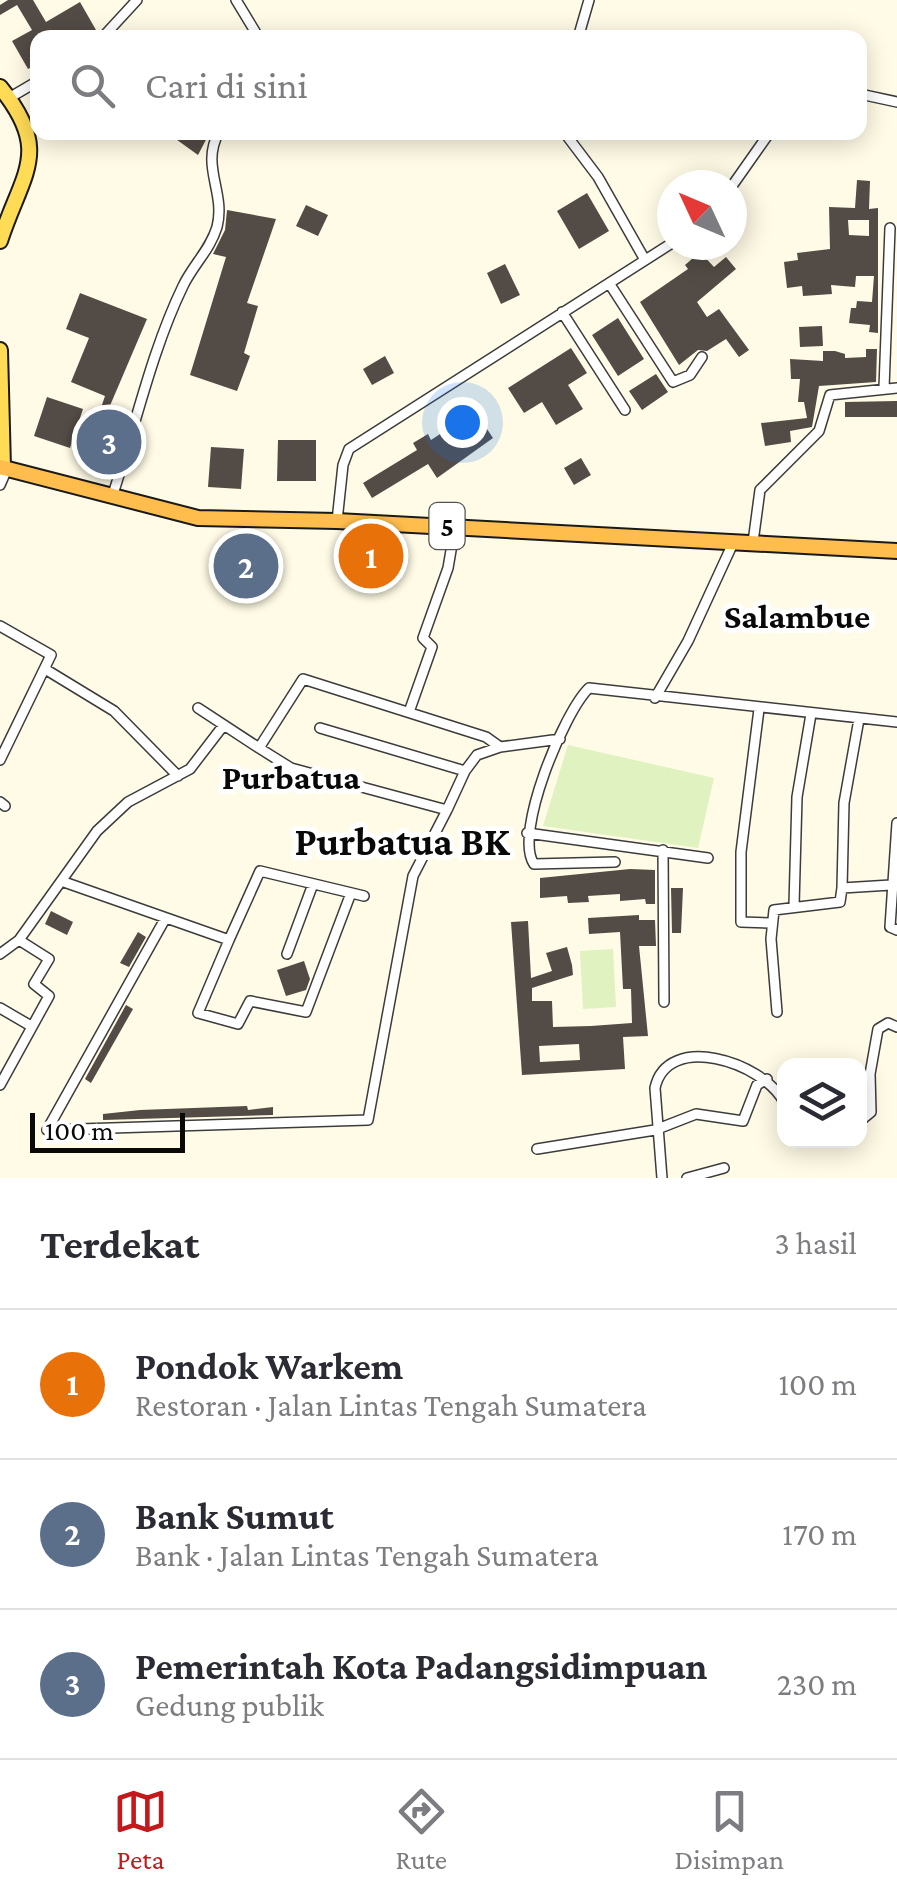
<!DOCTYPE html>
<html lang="id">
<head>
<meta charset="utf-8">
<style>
	:root { --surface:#fff; --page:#f7f7f7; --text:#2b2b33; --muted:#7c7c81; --line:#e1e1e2; --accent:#c2191c }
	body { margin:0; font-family:"Crimson Pro",serif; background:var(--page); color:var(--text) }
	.controls { position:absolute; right:30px; bottom:30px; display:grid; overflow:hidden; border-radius:20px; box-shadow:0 5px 25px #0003 }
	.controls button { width:90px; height:90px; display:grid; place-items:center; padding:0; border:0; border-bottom:2px solid var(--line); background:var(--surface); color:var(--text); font:50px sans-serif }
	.compass { position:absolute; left:657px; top:170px; width:90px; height:90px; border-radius:50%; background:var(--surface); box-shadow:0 5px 25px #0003; rotate:314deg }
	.scale { position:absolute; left:30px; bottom:25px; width:155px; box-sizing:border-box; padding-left:10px; border:5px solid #090909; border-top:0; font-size:28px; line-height:35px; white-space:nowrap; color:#090909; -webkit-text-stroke:8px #fff; paint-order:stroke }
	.you { position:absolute; left:462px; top:422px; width:35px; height:35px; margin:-25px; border:8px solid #fff; border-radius:50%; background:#1a73e8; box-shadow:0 0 0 15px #1a73e833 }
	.badge { display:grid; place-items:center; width:65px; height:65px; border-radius:50%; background:var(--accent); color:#fff; font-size:32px; font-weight:700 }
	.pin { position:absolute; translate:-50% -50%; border:5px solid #fff; box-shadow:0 2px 10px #0006 }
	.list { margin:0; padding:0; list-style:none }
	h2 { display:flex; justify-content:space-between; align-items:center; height:130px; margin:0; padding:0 40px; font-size:42px }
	h2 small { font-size:32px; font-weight:400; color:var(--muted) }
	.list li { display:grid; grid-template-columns:65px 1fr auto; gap:30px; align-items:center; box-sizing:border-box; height:150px; padding:0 40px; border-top:2px solid var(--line) }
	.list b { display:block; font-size:38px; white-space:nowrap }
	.list p { margin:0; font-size:32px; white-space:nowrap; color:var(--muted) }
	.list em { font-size:32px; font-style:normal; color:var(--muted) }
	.icon { flex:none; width:55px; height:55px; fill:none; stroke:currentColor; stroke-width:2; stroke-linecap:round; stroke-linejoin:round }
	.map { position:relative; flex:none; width:897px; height:1178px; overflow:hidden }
	.search { position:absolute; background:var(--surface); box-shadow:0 5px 25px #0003; left:30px; right:30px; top:30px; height:110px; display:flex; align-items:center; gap:25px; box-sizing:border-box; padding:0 35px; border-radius:20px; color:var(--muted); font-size:38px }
	.sheet { height:580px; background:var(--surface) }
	nav { display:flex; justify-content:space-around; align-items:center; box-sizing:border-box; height:140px; border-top:2px solid var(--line); background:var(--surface); font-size:28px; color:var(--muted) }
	nav a { display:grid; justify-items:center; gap:5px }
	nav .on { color:var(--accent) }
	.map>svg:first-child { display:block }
	.pitch { fill:#dff2c0 }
	.building { fill:#534b45; fill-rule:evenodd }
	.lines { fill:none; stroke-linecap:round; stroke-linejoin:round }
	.minor-casing { stroke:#3c3c3c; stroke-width:12 }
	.primary-casing { stroke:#1a1a1a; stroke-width:18 }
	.trunk-casing { stroke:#1a1a1a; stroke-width:18 }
	.minor { stroke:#fff; stroke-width:9 }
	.primary { stroke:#ffdb56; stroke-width:14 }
	.trunk { stroke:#ffbd4d; stroke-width:14 }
	.labels { text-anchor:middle; stroke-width:10; stroke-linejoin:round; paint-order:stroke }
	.shield { fill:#fff; stroke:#535353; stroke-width:2.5 }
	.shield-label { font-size:28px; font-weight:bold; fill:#090909 }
	.quarter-label { font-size:35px; font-weight:bold; fill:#090909; stroke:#fff }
	.district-label { font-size:40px; font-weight:bold; fill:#090909; stroke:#fff }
</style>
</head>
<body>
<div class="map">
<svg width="897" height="1178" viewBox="0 0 897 1178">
	<rect width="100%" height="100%" fill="#fffbe6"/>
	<path class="pitch" d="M568,745L714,778L698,848L543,826Z
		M613,949L616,1007L583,1009L580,951Z"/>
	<path class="building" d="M8,0H33L46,22L80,2L96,30L83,38H38V64L28,69L12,41L32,30L17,5L0,15V5Z
		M166,132H210L198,155Z
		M857,180L870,181L869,209L878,208V333L869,332L870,325L849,323L851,308H856L857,301L872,302L874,276H856L855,287L831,285L832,294L803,296L802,286L787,288L784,262L798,260L797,253L830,249L829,207L855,208ZM848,220H869V236L849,235Z
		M587,193L609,231L579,249L557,211Z
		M306,205L328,215L318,236L296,226Z
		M227,210L276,219L247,303L258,306L244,353L250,356L237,391L190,375L226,257L213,254L225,230Z
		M700,252L714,267L726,257L736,269L697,302L707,317L719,309L749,350L739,357L726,339L707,351L698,350L679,365L640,302L688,269L685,265Z
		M505,264L520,295L501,304L487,273Z
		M80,293L147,319L109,408L129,414L111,473L82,464L105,396L71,382L89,338L66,329Z
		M618,318L644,359L618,376L592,335Z
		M822,326L823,346L800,347L799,327Z
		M571,348L587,373L568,385L583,409L556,425L542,402L524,413L508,388Z
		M866,349H877L876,382L819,386L812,427L790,431L791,442L765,446L761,423L807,418L804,402H798L800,379H791L790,359L823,361V351H835L845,354V358L866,357Z
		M385,356L394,373L372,385L363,369Z
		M656,374L668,392L642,410L629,391Z
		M47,397L83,409L70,448L34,436Z
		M897,401V417H845V402Z
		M475,411L493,438L437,478L428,464L372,498L363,483L417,450L413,443L428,434L431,440Z
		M278,440H316V481H277Z
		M211,447L244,449L241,489L208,487Z
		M581,458L591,475L574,485L564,468Z
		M388,538L404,539L401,565L383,564V568H376V575L358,569L360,544L387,546Z
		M241,552L253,553L255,579L239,578Z
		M630,869L655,870V904H646L645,899L620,901V894L588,896L589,902L568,903L567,896L540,898V878Z
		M671,888H683L681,933H672Z
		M51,911L73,922L67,935L45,924Z
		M639,915V920H655L656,946H639L648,1036L623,1037L625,1069L522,1075L511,922L528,921L531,978L552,971L546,953L567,947L572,965L573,975L532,988V1001H552L553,1027L591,1026L632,1023L631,989H623L620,932L589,934L588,918ZM579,1044L580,1060L540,1062L539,1046Z
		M138,932L146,937L129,967L120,963Z
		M304,961L310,979L306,990L286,996L277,970Z
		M126,1005L133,1009L91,1083L85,1079Z
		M247,1106L248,1110L273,1107V1115L103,1120V1114L140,1110Z"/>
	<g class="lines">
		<g class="minor-casing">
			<path id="minor" d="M236,0L259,38
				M102,38L137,0
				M578,38L589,0
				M860,94L897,102
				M9,98L38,81
				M564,132L598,177L645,260
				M732,186L770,132
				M609,283L673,382L690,375L702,357
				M562,312L625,410
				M884,388L890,228
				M0,485L7,469
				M112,497C135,428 151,352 183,286C193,265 210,250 217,227C226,192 200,166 219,132
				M337,521L343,465L349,449L672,243
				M753,542L760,490L819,431L830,395L897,388
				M0,626L51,655L0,760
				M45,669L114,711L178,776
				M655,698L688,641L734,541
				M198,708L259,748L303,679L486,737L500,747L560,739
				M759,709L741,852V922L770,923
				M409,712L432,647L423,638L448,568L455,527
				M320,728L465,771L477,755L500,747
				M259,748L291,768L447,810L465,771
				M0,802L5,806
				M897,823L890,927L897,930
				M527,833L708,858
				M663,850L664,1002
				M615,862L534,864C513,834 564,712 589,688L897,722
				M64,882L229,940L260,871L364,896
				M842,888L844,803L859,719
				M794,905L797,797L811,714
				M165,919L47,1130L368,1120L413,876L447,810
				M229,940L198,1013L238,1024L250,1001L306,1012L351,893
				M0,954L19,940L97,831L128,802L190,769L223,726
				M287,954L313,884
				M0,1008L31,1026
				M777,1012L771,939L774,910L840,902L842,888L891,885
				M0,1085L49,996L34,984L49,959L19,940
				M860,1121L871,1112L870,1074L878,1029L888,1023L897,1027
				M537,1149L655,1130L696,1114L743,1121L757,1085L767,1079
				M662,1178L655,1088C667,1032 762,1061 784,1102
				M687,1178L724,1168"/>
		</g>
		<g class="primary-casing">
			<path id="primary" d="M0,87C53,152 22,173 0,241
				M0,350L3,468"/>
		</g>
		<g class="trunk-casing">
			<path id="trunk" d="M0,467L198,518L337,521L897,551"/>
		</g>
		<use href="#minor" class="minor"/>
		<use href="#primary" class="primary"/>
		<use href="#trunk" class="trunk"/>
	</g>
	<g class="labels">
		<rect class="shield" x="429.5" y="503" width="35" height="46" rx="8"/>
		<g class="shield-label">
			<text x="447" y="536">5</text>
		</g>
		<g class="quarter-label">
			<text x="797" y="628">Salambue</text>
			<text x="291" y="789">Purbatua</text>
		</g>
		<g class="district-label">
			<text x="402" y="855">Purbatua BK</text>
		</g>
	</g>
</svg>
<div class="controls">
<button><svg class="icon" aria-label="layers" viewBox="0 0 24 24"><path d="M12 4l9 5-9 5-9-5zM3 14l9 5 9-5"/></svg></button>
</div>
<svg class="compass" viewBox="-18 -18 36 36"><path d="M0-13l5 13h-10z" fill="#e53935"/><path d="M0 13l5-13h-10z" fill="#7c7c81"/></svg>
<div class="scale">100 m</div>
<div class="you"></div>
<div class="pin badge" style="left:371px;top:556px;background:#e8710a">1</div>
<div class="pin badge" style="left:246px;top:566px;background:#5c6f8a">2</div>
<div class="pin badge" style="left:109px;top:442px;background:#5c6f8a">3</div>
<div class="search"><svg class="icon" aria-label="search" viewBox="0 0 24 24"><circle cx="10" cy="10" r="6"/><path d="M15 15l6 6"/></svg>Cari di sini</div>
</div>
<section class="sheet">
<h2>Terdekat<small>3 hasil</small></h2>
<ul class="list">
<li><span class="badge" style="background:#e8710a">1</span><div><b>Pondok Warkem</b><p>Restoran · Jalan Lintas Tengah Sumatera</p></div><em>100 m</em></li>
<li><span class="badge" style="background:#5c6f8a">2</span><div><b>Bank Sumut</b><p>Bank · Jalan Lintas Tengah Sumatera</p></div><em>170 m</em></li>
<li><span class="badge" style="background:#5c6f8a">3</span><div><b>Pemerintah Kota Padangsidimpuan</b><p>Gedung publik</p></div><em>230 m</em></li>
</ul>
</section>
<nav>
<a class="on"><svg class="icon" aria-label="map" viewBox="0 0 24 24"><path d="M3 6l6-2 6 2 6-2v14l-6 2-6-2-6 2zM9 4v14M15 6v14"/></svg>Peta</a>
<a><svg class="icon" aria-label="directions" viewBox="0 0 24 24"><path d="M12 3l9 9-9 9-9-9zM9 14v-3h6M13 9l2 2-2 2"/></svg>Rute</a>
<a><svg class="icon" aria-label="saved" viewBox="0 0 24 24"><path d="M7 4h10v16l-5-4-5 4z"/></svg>Disimpan</a>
</nav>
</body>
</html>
